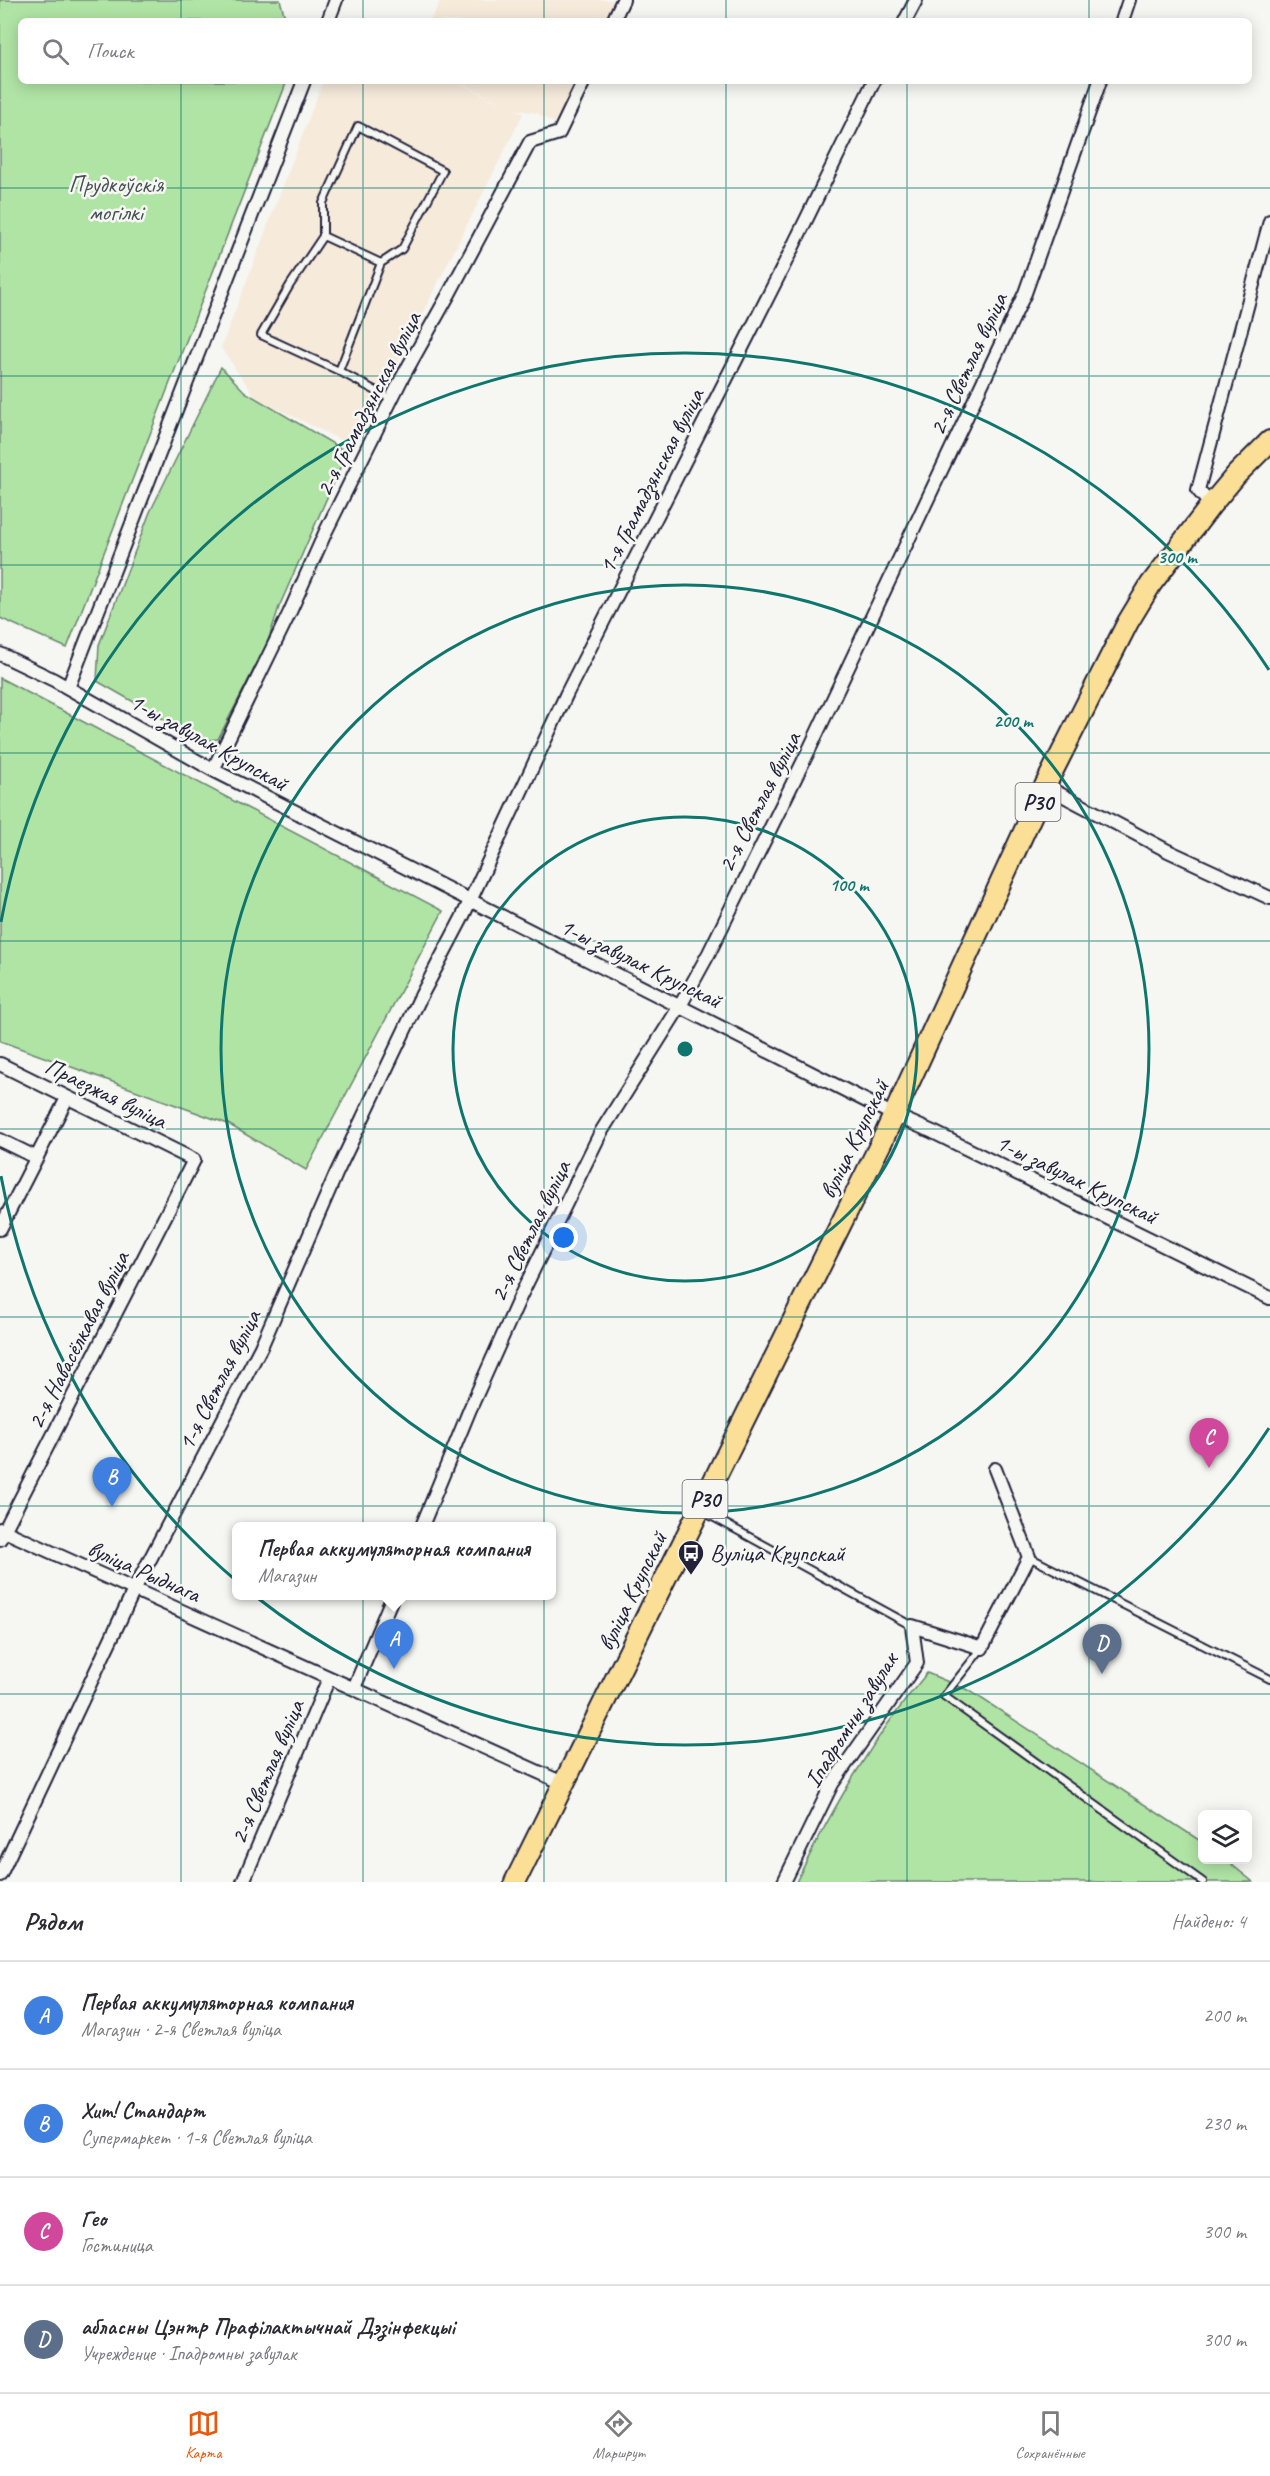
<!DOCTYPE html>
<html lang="ru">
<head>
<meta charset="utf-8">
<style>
	:root { --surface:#fff; --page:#f7f7f7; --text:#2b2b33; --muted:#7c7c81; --line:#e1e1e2; --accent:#ea580c }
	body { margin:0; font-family:Caveat,sans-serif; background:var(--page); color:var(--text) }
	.controls { position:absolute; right:18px; bottom:18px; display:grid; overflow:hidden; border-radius:9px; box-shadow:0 3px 15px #0003 }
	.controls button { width:54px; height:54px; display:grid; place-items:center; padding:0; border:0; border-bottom:2px solid var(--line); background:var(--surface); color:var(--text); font:30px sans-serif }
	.you { position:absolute; left:564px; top:1238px; width:21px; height:21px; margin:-15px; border:4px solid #fff; border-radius:50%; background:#1a73e8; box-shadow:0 0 0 9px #1a73e833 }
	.badge { display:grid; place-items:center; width:39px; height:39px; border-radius:50%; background:var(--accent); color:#fff; font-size:20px; font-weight:700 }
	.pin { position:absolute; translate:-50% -50px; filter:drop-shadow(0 2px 3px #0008) }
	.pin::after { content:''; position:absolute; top:32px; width:21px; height:18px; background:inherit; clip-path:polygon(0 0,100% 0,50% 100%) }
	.popup { position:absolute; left:232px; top:1522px; width:324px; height:78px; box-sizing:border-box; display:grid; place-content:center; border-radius:9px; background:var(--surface); filter:drop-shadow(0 2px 4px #0005); font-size:20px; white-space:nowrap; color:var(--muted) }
	.popup b { font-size:22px; color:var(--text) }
	.popup::after { content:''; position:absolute; left:50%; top:100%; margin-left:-12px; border:12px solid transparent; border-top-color:var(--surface) }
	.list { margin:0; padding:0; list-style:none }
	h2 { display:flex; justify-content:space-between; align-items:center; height:78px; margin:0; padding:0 24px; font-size:26px }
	h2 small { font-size:20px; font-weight:400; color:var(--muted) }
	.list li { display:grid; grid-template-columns:39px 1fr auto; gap:18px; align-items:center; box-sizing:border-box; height:108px; padding:0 24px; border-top:2px solid var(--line) }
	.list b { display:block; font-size:22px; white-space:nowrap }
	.list p { margin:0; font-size:20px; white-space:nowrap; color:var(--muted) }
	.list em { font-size:20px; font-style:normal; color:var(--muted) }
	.icon { flex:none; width:33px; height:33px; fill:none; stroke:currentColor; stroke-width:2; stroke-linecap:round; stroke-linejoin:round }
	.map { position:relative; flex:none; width:1270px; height:1882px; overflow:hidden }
	.search { position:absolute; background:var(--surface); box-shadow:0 3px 15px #0003; left:18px; right:18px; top:18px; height:66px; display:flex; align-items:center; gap:15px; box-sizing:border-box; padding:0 21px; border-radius:9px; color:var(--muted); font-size:22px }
	.sheet { height:510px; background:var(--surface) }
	nav { display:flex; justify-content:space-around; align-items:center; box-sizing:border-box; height:84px; border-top:2px solid var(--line); background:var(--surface); font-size:16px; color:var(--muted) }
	nav a { display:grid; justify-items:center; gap:3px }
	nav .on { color:var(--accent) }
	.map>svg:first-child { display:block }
	.built { fill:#f6eadb }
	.green { fill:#b0e4a5; stroke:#698370; stroke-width:1.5 }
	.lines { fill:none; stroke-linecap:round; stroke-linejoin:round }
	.service-casing { stroke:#22223b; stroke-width:10 }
	.minor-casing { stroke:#22223b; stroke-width:16 }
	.primary-casing { stroke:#22223b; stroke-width:24 }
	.service { stroke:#f6f6f2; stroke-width:6 }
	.minor { stroke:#f6f6f2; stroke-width:12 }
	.primary { stroke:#fbdf96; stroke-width:20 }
	.grid { fill:none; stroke:#0f766e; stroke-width:1.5; stroke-opacity:0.55 }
	.ring { fill:none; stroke:#0f766e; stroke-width:3 }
	.labels { text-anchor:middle; stroke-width:5; stroke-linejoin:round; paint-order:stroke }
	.shield { fill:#f6f6f2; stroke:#626272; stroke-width:1.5 }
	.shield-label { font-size:22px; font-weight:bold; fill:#22223b }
	.park-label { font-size:24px; fill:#465256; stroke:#f6f6f2 }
	.street-label { font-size:24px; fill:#22223b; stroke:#f6f6f2 }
	.poi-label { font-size:24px; fill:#22223b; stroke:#f6f6f2; text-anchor:start }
	.centre { fill:#0f766e; stroke:#f6f6f2; stroke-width:3 }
	.ring-label { font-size:18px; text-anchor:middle; font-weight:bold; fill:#0f766e; stroke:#f6f6f2; stroke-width:5; stroke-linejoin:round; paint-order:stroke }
</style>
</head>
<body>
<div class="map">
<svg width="1270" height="1882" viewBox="0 0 1270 1882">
	<rect width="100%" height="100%" fill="#f6f6f2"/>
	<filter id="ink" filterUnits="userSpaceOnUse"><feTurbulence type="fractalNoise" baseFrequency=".0167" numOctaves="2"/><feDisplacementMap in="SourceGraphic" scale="12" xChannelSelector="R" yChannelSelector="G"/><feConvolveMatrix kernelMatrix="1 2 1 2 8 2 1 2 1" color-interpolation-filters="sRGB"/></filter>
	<g filter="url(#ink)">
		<path class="built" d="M441,0H616L606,21H430Z
			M323,81H396L402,84L403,81H456L507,107L459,81H577L556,124L537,113L515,109L523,114L355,447L256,398L221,348Z"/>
		<path class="green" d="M0,0H280L286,21H21V81H287L67,648L0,618Z
			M221,367L245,392L347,452L279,607L267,644L218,739L202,741L97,681L99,645L150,512Z
			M0,678L443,911L306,1170L228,1124L0,1041Z
			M927,1673L970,1691L1202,1842V1860H1226L1253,1882H796C833,1808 873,1737 927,1673Z"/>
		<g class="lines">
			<g class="service-casing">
				<path id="service" d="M323,236L381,263
					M339,371L261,335L290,285L323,236V203L358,126L443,171L402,249L381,263L339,371L391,399
					M702,1511L912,1626
					M1029,1557L1270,1679
					M982,1648L944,1696L1203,1882"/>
			</g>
			<g class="minor-casing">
				<path id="minor" d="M328,21L336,0
					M613,21L623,0
					M905,21L916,0
					M1122,21L1129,0
					M1211,505L1198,490L1270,221
					M0,654L54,680L213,770L894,1115L933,1132L1270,1298
					M68,688L304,81
					M213,770L289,614L326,531L402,378L449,294L530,142L559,133L584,81
					M1045,786L1168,851L1270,898
					M0,1064L194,1160L0,1539
					M0,1140L37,1158
					M0,1229L67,1098
					M422,1526L470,1409L521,1295L601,1132L680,1006L709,953L809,750L1025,293L1100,81
					M0,1529L565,1784
					M354,1688L393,1596
					M0,1875L134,1590L261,1347L336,1174L420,998L462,918L567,693L782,269L874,81
					M243,1882L329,1678
					M784,1882L832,1784L917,1663L912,1626L982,1648L1029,1557L995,1469"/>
			</g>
			<g class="primary-casing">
				<path id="primary" d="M515,1882L882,1141L1045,786L1128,622L1151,584L1211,505L1237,474L1270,441"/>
			</g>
			<use href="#service" class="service"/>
			<use href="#minor" class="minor"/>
			<use href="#primary" class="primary"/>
		</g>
	</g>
	<path class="grid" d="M181,0V21M363,0V21M544,0V21M726,0V21M907,0V21M1089,0V21M181,81V1882M363,81V1882M544,81V1882M726,81V1882M907,81V1882M1089,81V1882M0,188H1270M0,376H1270M0,565H1270M0,753H1270M0,941H1270M0,1129H1270M0,1317H1270M0,1506H1270M0,1694H1270"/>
	<g class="ring">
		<circle cx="685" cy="1049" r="232"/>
		<circle cx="685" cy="1049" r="464"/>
		<path d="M1269 1428A696 696 0 0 1 1 1176M1 922A696 696 0 0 1 1269 670"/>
	</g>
	<defs>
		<g id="bus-pin" transform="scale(1.35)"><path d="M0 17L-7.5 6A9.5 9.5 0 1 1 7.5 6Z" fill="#22223b" stroke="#f6f6f2"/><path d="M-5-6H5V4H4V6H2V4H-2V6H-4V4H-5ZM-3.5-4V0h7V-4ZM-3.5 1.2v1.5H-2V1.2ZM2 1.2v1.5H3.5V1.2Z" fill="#fff"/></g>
	</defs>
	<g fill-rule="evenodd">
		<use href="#bus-pin" x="691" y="1553"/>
	</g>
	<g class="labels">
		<g class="shield">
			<rect x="1015.5" y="783" width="45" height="38" rx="4.5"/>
			<rect x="682.5" y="1480" width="45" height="38" rx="4.5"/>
		</g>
		<g class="shield-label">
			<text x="1038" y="810">Р30</text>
			<text x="705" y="1507">Р30</text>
		</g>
		<g class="park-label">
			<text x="116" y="192">Прудкоўскія<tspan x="116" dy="28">могілкі</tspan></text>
		</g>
		<g class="street-label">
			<text transform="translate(968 364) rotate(-65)" y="8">2-я Светлая вуліца</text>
			<text transform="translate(368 404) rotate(-63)" y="8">2-я Грамадзянская вуліца</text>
			<text transform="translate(651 481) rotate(-63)" y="8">1-я Грамадзянская вуліца</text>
			<text transform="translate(209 742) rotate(29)" y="8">1-ы завулак Крупскай</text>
			<text transform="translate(759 802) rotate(-63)" y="8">2-я Светлая вуліца</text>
			<text transform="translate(641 963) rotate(26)" y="8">1-ы завулак Крупскай</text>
			<text transform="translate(106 1093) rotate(26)" y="8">Праезжая вуліца</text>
			<text transform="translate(854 1139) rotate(-64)" y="8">вуліца Крупскай</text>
			<text transform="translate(1077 1179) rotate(26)" y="8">1-ы завулак Крупскай</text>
			<text transform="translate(530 1231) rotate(-64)" y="8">2-я Светлая вуліца</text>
			<text transform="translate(78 1340) rotate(-63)" y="8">2-я Навасёлкавая вуліца</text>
			<text transform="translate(219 1380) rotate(-63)" y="8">1-я Светлая вуліца</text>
			<text transform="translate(144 1571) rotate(24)" y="8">вуліца Рыднага</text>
			<text transform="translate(632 1591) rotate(-64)" y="8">вуліца Крупскай</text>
			<text transform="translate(851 1720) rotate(-58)" y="8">Іпадромны завулак</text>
			<text transform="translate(267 1772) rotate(-67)" y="8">2-я Светлая вуліца</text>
		</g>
		<g class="poi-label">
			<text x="710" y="1561">Вуліца Крупскай</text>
		</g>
	</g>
	<circle cx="685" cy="1049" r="9" class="centre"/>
	<g class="ring-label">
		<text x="1177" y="563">300 m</text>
		<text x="1013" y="727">200 m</text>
		<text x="849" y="891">100 m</text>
	</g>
</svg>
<div class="controls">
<button><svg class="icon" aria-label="layers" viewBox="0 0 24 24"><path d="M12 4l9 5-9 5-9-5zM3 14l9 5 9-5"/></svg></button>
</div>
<div class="you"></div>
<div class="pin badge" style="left:394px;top:1669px;background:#3f7fe0">A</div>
<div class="popup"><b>Первая аккумуляторная компания</b>Магазин</div>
<div class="pin badge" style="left:112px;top:1507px;background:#3f7fe0">B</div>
<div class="pin badge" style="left:1209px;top:1468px;background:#d1479c">C</div>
<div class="pin badge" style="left:1102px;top:1674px;background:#5c6f8a">D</div>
<div class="search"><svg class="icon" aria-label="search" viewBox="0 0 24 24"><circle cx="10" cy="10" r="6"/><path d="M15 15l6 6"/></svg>Поиск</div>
</div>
<section class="sheet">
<h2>Рядом<small>Найдено: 4</small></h2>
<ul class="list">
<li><span class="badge" style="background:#3f7fe0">A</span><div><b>Первая аккумуляторная компания</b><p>Магазин · 2-я Светлая вуліца</p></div><em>200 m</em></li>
<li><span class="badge" style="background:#3f7fe0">B</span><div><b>Хит! Стандарт</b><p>Супермаркет · 1-я Светлая вуліца</p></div><em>230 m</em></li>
<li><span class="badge" style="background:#d1479c">C</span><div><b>Гео</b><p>Гостиница</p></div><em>300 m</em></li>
<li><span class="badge" style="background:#5c6f8a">D</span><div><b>абласны Цэнтр Прафілактычнай Дэзінфекцыі</b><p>Учреждение · Іпадромны завулак</p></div><em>300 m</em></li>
</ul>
</section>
<nav>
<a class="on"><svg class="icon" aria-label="map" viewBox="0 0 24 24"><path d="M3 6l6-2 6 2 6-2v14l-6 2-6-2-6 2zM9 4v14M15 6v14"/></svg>Карта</a>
<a><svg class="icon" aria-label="directions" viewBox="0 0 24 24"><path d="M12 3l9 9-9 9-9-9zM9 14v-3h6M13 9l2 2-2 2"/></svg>Маршрут</a>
<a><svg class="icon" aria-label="saved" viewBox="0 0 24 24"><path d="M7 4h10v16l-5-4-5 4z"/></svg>Сохранённые</a>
</nav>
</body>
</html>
